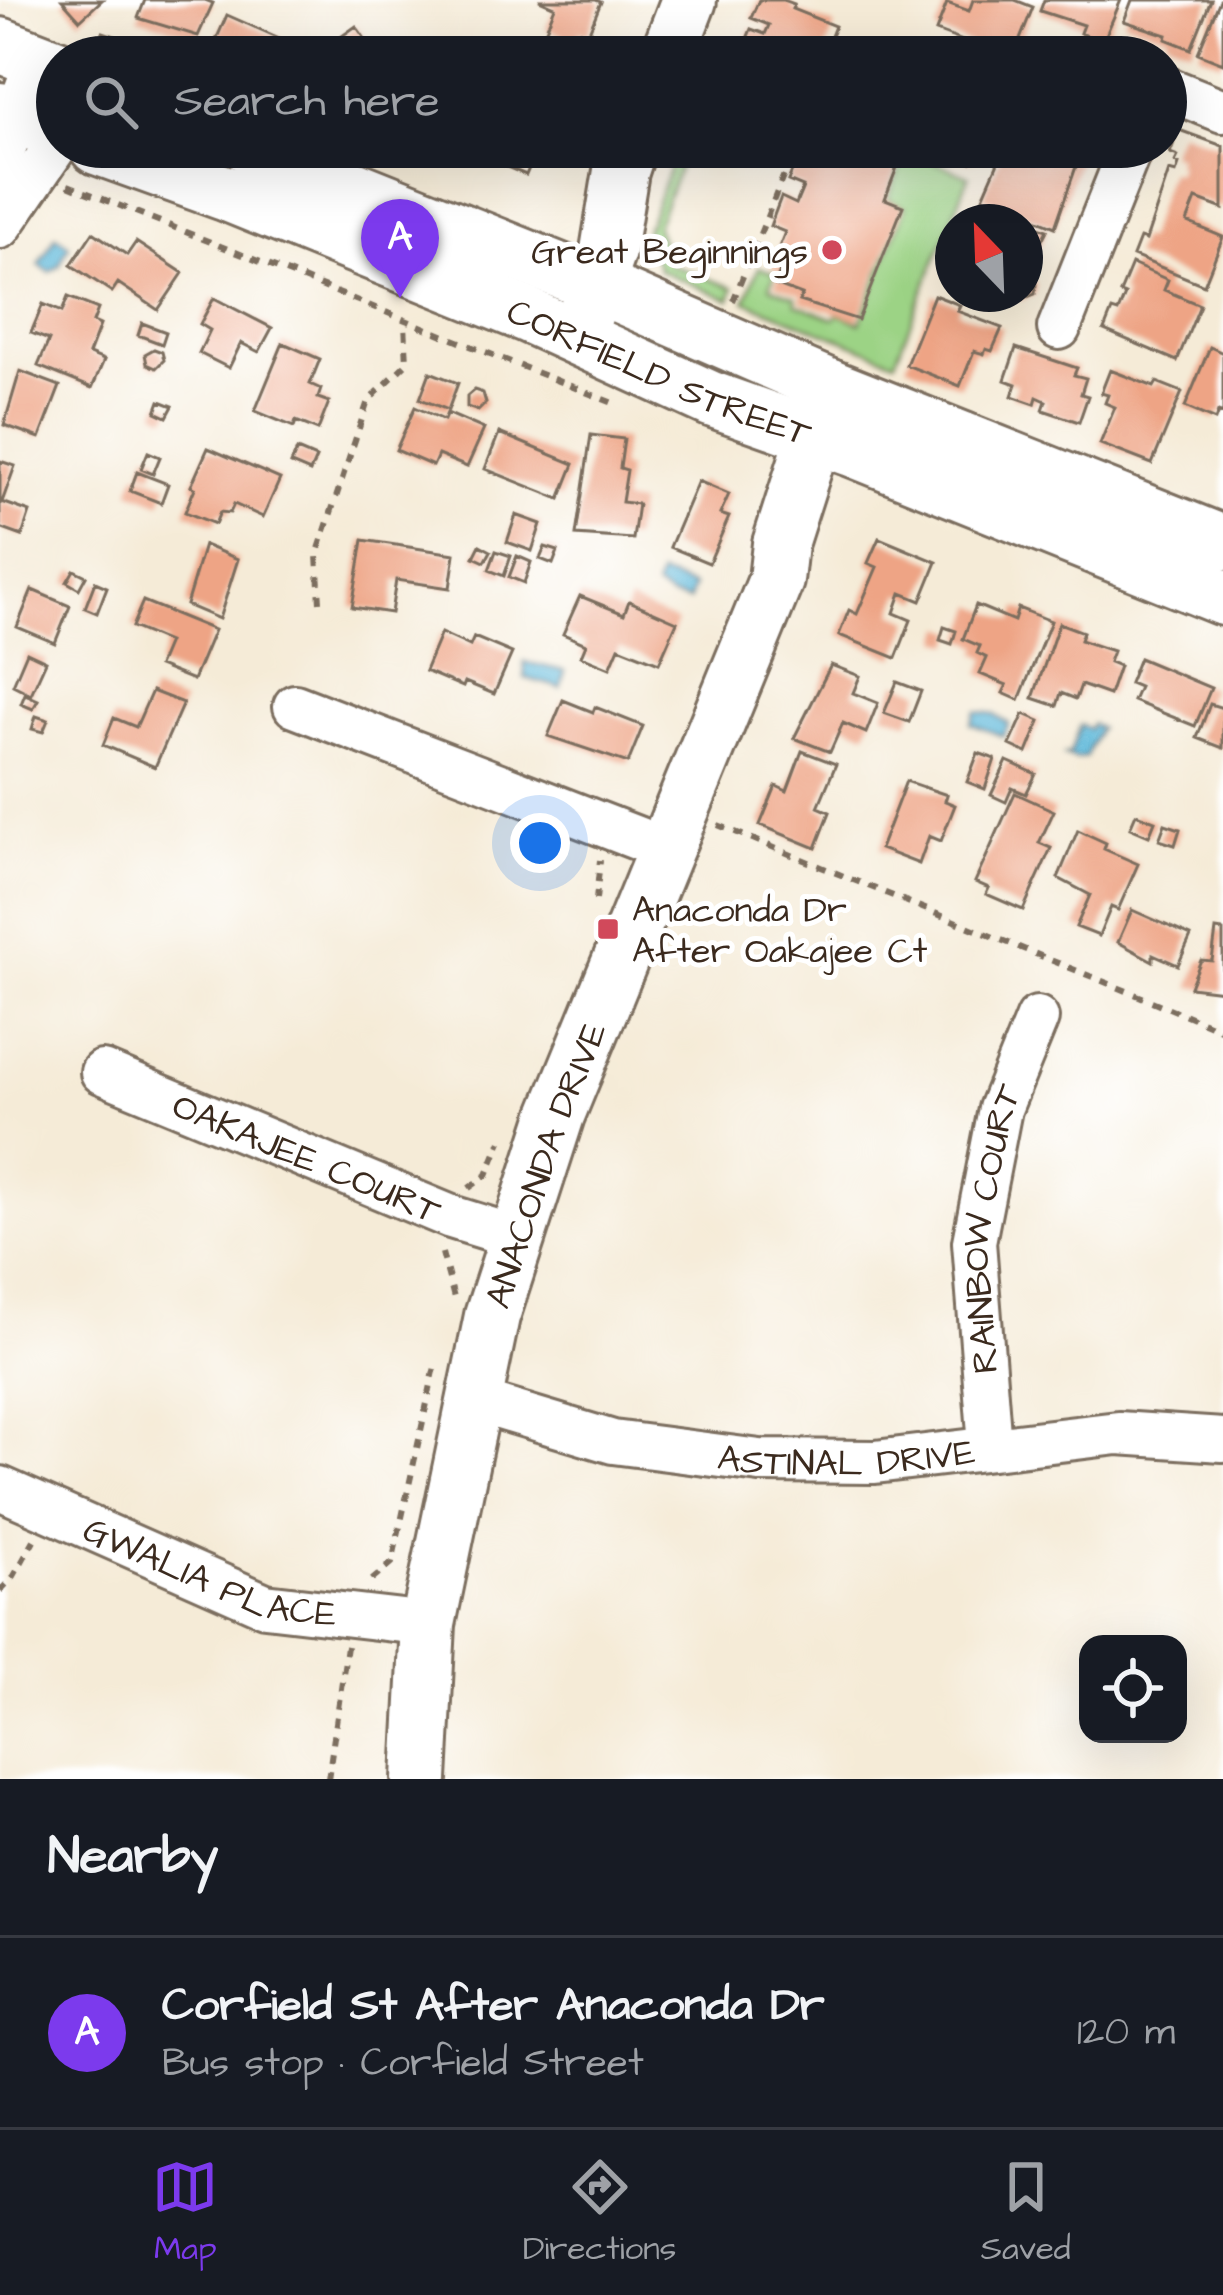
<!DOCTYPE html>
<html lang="en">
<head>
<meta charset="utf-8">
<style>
	:root { --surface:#171b24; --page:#20242c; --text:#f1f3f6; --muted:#9ea1a6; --line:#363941; --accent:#7c3aed }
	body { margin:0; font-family:"Architects Daughter",sans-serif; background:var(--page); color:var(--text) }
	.controls { position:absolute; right:36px; bottom:36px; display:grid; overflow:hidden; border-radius:24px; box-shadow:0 12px 48px #0002 }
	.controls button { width:108px; height:108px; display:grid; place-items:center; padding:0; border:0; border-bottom:3px solid var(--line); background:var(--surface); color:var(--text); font:60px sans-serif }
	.compass { position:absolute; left:935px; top:204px; width:108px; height:108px; border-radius:50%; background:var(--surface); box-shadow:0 12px 48px #0002; rotate:337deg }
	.you { position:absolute; left:540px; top:843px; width:42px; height:42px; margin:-30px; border:9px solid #fff; border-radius:50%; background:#1a73e8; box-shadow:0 0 0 18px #1a73e833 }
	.badge { display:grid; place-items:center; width:78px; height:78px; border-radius:50%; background:var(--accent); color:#fff; font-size:39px; font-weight:700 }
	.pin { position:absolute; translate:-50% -99px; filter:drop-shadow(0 3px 6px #0008) }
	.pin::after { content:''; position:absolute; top:63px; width:42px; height:36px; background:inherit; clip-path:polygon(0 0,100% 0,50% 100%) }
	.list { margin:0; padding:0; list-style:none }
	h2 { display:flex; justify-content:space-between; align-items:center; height:156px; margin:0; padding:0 48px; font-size:51px }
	h2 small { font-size:39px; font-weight:400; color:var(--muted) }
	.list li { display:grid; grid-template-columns:78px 1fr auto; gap:36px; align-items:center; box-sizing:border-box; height:192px; padding:0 48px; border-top:3px solid var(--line) }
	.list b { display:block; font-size:45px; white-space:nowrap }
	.list p { margin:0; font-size:39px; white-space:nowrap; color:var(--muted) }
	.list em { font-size:39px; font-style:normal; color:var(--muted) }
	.icon { flex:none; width:66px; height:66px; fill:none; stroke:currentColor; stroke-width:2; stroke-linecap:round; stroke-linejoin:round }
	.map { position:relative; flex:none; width:1223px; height:1779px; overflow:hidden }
	.search { position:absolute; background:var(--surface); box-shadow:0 12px 48px #0002; left:36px; right:36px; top:36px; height:132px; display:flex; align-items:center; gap:30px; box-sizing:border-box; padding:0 42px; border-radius:66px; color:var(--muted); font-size:45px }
	.sheet { height:348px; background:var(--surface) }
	nav { display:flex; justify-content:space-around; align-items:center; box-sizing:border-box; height:168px; border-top:3px solid var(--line); background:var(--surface); font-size:33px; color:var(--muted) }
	nav a { display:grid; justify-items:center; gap:6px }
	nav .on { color:var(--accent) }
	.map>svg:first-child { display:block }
	.green { fill:#9cd385; stroke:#6c7e52; stroke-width:3 }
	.water { fill:#5bb7d9; stroke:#4b707c; stroke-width:3 }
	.building { fill:#eea485 }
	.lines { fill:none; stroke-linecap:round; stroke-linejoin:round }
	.minor-casing { stroke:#7c6e5f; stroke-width:48 }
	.major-casing { stroke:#7c6e5f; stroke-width:60 }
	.path { stroke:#7c6e5f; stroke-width:6; stroke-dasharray:9 9; stroke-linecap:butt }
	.minor { stroke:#fff; stroke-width:42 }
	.major { stroke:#fff; stroke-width:54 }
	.poi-dot { fill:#d1495b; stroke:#fff; stroke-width:4.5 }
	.labels { text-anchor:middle; stroke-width:10; stroke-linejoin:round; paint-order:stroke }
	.poi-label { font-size:36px; fill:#3b2a1e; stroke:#fff; text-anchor:end }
	.street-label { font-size:36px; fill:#3b2a1e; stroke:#fff }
</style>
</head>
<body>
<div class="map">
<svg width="1223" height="1779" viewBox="0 0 1223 1779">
	<rect width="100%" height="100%" fill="#fff"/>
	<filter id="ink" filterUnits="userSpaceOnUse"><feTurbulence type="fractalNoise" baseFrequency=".00833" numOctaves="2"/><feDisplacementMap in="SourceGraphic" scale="24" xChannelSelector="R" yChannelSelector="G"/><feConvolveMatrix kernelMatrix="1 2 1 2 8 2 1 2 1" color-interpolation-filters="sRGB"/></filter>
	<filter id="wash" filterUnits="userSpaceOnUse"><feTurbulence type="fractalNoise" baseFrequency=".004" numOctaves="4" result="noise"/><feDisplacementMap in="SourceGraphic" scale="48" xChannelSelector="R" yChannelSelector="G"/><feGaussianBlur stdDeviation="2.7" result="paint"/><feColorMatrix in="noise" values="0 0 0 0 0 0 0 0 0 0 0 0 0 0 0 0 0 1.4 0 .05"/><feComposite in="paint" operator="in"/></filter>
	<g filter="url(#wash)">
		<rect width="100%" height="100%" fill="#f5ebd7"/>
		<path class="green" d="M678,147H687L656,226L669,264L734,288L730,300L659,270L644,234Z
			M907,151L969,176L895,361L745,301L759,267L775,273L770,287L796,297V304L835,319L838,314L860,323L906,207L888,199Z"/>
		<path class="water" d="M56,236L69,245L59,266L50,272L39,265Z
			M660,575L693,587L689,601L670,597L655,587Z
			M524,662L565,671L561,688L525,678Z
			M976,711L994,714L1009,724L1003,736L971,724Z
			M1092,724L1099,728L1086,757L1075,759L1065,755L1070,753L1080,725L1089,729Z"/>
		<g id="blocks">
			<path class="building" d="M62,0H102L80,20Z
				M145,0H205L213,3L198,36L138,18Z
				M539,0H596L601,2L588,34L580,31L576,41L546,29L555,7Z
				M759,0H783L794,4L792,9L835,26L823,57H749L741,54L751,29L765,34L769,25L751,18Z
				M973,0H1015L1033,7L1013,57H989L982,55L984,49L936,31L947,3L969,11Z
				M1044,0H1121L1103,42L1080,33L1083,25L1040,11Z
				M1132,0H1211L1191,49L1166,39L1167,35L1124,21Z
				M1220,0H1223V63L1198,53Z
				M227,15L295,45L289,57H235L213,47Z
				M356,26L378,57H299L316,45L321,51Z
				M103,32L115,36L111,48L98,44Z
				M1179,130L1223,146V209L1196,199L1187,222L1223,237L1204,285L1133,256L1140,238L1146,240L1169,171L1176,173L1179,164L1175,162L1178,156L1170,153Z
				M501,147H538L526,175L495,162Z
				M802,147H861L899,162L885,199L903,206L858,320L799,301L802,295L775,285L780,271L771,267L785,232L770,226L781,197L796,204L803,187L788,181Z
				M950,147H977L971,162L947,152Z
				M1022,147L1049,159L1053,150L1078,161L1055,227L983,197L1003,151L1016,157Z
				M1025,222L1047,230L1027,270L1036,284L1035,294L1020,300L1005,294H1025Z
				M93,232L127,255L136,242L183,273L158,310L118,283L112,292L71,265Z
				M1132,264L1168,280L1164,290L1200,305L1177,361L1104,330L1112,310L1118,312L1125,295L1120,293Z
				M934,295L960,305L957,311L1002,328L992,351L986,349L984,354L974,351L960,386L906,365Z
				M68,297L98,309L93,322L100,325L89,354L104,360L92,388L38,366L49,340L31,333L43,304L62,312Z
				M214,298L272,328L259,352L241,343L229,368L199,353L210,330L200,324Z
				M142,323L166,332L162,344L138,335Z
				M283,343L320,359L310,384L321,389L318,398L329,402L318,430L296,421L294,427L255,411Z
				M1210,347L1223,353V414L1218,412L1215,420L1185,407Z
				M1016,348L1077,368L1074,375L1086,378L1081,394L1088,396L1079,422L1043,410L1046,401L1037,397L1035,404L1012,396L1016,384L1005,380Z
				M154,349L162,352L164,360L156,368L147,364L145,354Z
				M1110,370L1154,387L1157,382L1182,392L1152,464L1100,444L1115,407L1105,403L1108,395L1101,393Z
				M20,371L60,386L40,438L4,425Z
				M430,372L458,383L448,410L420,399Z
				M474,390L483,393L486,403L478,411L467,407V396Z
				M160,401L173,406L167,417L156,412Z
				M415,407L444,420L447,413L484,429L467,467L438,455L433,466L396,450Z
				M499,433L574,464L560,499L485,469Z
				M591,435L624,439L620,468L627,470L622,502L638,504L633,539L576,535Z
				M208,448L280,479L263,517L234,504L230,513L220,512L215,524L185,512L195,488L191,486Z
				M297,450L316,458L310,472L291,464Z
				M148,452L160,457L153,474L141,469Z
				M0,461L15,466L2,502L30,512L22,536L0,528Z
				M137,472L168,484L161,503L130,491Z
				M698,481L729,494L720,514L729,517L709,563L670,547Z
				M516,515L541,524L532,551L507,542Z
				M879,538L937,562L921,601L901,593L894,613L911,620L896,658L839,635L849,610L857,614L877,567L868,563Z
				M363,540L455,554L450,588L396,580L391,613L352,607Z
				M204,545L238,559L219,619L186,605Z
				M480,545L491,551L485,562L474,557Z
				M545,547L558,551L553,564L540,559Z
				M496,551L511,556L504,576L489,570Z
				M517,556L531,562L524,583L509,577Z
				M74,570L86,576L79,589L67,582Z
				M95,582L107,587L97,613L85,608Z
				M32,590L70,606L55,643L17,627Z
				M580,596L624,614L629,601L677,622L659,663L619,647L610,668L581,656L586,644L563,634Z
				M143,601L214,630L193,680L158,666L168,642L132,627Z
				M976,605L1014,621L1018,608L1051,621L1019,700L1003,693L1007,685L980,674L987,658L977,653L980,646L963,639Z
				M1059,623L1083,632L1080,640L1113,651L1109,662L1119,666L1109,695L1081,685L1076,699L1061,693L1057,706L1033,698Z
				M944,627L956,631L952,644L940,640Z
				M441,633L470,646L474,637L512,653L494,694L465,682L463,687L425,671Z
				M27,652L46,661L31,694L13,685Z
				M1139,658L1211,688L1195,726L1133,701L1139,687L1129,683Z
				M831,665L860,676L853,693L878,703L866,733L843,723L830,752L794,738Z
				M897,682L921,691L909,722L884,713Z
				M152,691L183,703L155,767L103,745L114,718L136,727Z
				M25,694L38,700L33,709L21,704Z
				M563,700L593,712L595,707L643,726L628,763L548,736Z
				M1210,704L1223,708V748L1197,738Z
				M1024,714L1040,721L1027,753L1010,745Z
				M36,716L48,720L43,732L32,729Z
				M802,751L836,764L818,807L830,812L816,848L760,825L776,786L787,791Z
				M978,753L995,759L985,789L967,782Z
				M1007,761L1036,774L1026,794L1012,788L1006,802L991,795Z
				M906,781L947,795L945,801L955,805L941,841L929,836L919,864L880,849Z
				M1015,793L1054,811L1039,843L1051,848L1023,910L986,894L989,888L975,882Z
				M1136,814L1155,821L1149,836L1130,828Z
				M1165,824L1180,829L1175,845L1159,840Z
				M1078,830L1106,843L1104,849L1138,864L1118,910L1111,907L1099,936L1076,927L1090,895L1058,878Z
				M1132,910L1191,936L1178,965L1153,954V961L1118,942Z
				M1216,930L1223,931V991L1190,987L1201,960L1212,961Z"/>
		</g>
	</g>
	<g filter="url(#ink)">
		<use href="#blocks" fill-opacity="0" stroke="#7c6e5f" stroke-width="3"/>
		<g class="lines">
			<g class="minor-casing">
				<g id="minor">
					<path d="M1166,88L1223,111"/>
					<path d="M0,195L1,158L37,59"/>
					<path d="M0,227L57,144"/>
					<path d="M1059,328L1131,147"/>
					<path d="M295,706L665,849"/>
					<path id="s1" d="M102,1072L451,1217L516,1237"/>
					<path id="s2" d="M473,1400L613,1442L760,1461L875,1462L1118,1433L1223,1440"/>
					<path id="s3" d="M990,1446L974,1242L1000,1109L1037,1018"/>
					<path id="s4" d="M0,1488L265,1605L428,1624"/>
				</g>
			</g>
			<g class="major-casing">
				<g id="major">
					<path d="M0,45L57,67"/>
					<path d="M667,57L689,0"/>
					<path d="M0,110L57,132"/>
					<path id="s5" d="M97,147L225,193L527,315L711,399L852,449L1223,598"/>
					<path d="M251,147L598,286L830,387L1223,543"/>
					<path d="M584,318L608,251L621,171L629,147"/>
					<path id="s6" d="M420,1779L428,1624L492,1316L557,1115L776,580L780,544L830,387"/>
				</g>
			</g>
			<path class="path" d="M68,185L613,403
				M733,301L795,147
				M320,602L317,555L368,401L407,363L405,323
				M718,825L1223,1030
				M596,900L600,860
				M469,1188L487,1175L501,1141
				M442,1253L454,1298
				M372,1580L392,1563L436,1362
				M0,1591L14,1576L34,1540
				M328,1779L347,1646"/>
			<use href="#minor" class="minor"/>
			<use href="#major" class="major"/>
		</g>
	</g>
	<g class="poi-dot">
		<circle cx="832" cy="250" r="12"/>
		<rect x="596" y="917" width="24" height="24" rx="6"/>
	</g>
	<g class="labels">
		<g class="poi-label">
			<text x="808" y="263">Great Beginnings</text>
			<text x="632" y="921" text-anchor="start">Anaconda Dr<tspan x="632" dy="41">After Oakajee Ct</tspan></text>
		</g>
		<g class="street-label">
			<text dy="13" stroke="none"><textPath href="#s5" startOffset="606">CORFIELD STREET</textPath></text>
			<text dy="13" stroke="none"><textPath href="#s1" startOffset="222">OAKAJEE COURT</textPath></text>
			<text dy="13" stroke="none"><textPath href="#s6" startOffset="630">ANACONDA DRIVE</textPath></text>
			<text dy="13" stroke="none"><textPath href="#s3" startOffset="219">RAINBOW COURT</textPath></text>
			<text dy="13" stroke="none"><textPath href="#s2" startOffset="381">ASTINAL DRIVE</textPath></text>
			<text dy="13" stroke="none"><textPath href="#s4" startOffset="228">GWALIA PLACE</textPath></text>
		</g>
	</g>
</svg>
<div class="controls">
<button><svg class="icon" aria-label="locate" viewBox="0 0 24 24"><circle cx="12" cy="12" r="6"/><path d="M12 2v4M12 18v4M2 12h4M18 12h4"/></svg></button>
</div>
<svg class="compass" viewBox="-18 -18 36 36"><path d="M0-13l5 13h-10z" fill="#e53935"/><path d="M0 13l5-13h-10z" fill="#9ea1a6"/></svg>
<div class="you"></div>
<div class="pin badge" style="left:400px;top:298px">A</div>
<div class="search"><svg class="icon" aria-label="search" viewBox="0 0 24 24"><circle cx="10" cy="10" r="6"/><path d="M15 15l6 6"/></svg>Search here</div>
</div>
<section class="sheet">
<h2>Nearby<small></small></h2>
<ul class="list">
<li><span class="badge">A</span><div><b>Corfield St After Anaconda Dr</b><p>Bus stop · Corfield Street</p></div><em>120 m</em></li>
</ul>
</section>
<nav>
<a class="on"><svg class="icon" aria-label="map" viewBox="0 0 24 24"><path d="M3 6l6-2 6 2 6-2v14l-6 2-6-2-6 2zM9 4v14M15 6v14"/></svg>Map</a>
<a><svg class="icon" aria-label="directions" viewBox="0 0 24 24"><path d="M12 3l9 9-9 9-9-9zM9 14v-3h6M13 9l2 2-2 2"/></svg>Directions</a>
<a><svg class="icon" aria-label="saved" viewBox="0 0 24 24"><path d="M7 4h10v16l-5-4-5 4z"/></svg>Saved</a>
</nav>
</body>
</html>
